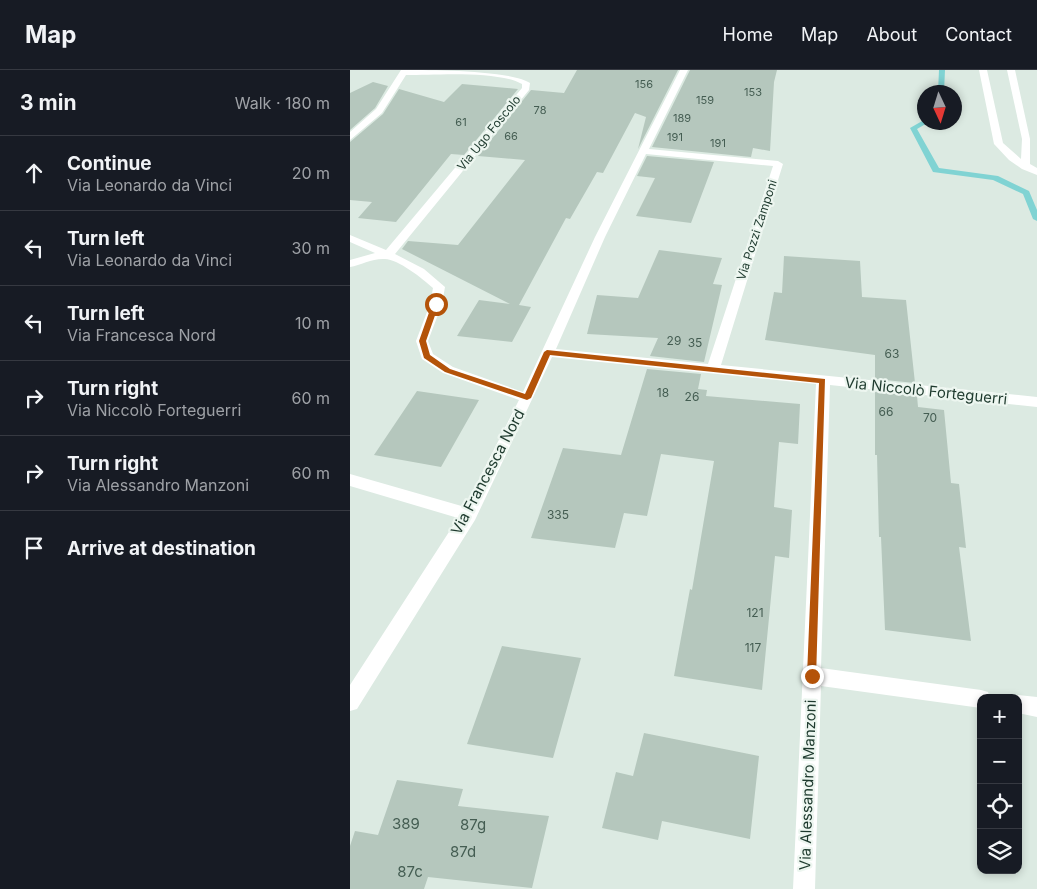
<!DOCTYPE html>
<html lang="en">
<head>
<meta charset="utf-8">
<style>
	:root { --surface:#171b24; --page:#242831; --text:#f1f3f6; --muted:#9ea1a6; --line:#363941 }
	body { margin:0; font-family:Inter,sans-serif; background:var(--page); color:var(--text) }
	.controls { position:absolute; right:15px; bottom:15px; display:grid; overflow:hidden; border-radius:10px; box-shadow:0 2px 8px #0003 }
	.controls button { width:45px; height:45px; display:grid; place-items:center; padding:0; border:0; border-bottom:1px solid var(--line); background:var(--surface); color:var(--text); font:25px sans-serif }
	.compass { position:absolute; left:567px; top:15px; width:45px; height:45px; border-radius:50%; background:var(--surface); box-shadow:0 2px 8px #0003; rotate:176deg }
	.stop { position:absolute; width:15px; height:15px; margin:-11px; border:4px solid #b45309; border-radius:50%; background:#fff }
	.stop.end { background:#b45309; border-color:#fff; box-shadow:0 1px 5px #0008 }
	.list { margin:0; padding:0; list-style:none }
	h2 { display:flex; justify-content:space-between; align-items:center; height:65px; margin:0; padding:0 20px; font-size:21px }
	h2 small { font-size:16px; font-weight:400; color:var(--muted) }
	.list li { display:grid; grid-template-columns:32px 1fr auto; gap:15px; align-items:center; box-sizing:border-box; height:75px; padding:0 20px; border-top:1px solid var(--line) }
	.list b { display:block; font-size:19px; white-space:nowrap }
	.list p { margin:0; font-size:16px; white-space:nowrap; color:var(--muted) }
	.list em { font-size:16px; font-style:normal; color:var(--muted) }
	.icon { flex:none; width:28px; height:28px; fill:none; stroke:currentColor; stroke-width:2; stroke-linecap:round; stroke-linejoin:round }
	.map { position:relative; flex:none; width:687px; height:819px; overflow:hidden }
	header { display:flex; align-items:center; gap:30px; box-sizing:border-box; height:70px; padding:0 25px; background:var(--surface); border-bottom:1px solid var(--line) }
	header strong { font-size:24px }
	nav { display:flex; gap:28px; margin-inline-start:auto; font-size:18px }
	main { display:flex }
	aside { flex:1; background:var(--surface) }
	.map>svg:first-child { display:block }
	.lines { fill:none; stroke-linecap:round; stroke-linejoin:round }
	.stream { fill:#80d3d3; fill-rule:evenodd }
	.building { fill:#b5c7bd }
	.lane { fill:#fff; fill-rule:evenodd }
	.street { fill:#fff; fill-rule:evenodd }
	.route { fill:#b45309 }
	.labels { text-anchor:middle; stroke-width:4.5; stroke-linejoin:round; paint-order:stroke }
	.far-number-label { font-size:11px; fill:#445d52 }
	.far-street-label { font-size:12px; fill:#1e3a2e; stroke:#edf6f0 }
	.number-label { font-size:12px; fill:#445d52 }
	.street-label { font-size:15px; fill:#1e3a2e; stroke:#edf6f0 }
	.near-number-label { font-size:15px; fill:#445d52 }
</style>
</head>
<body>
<header>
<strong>Map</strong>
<nav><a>Home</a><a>Map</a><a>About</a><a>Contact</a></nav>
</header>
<main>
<aside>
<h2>3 min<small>Walk · 180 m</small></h2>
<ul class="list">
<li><svg class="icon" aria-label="ahead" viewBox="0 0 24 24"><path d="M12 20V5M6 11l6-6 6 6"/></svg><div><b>Continue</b><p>Via Leonardo da Vinci</p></div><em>20 m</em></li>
<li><svg class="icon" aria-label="left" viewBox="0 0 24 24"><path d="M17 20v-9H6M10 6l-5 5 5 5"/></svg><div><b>Turn left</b><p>Via Leonardo da Vinci</p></div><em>30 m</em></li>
<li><svg class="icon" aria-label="left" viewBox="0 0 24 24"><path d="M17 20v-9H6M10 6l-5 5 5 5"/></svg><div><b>Turn left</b><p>Via Francesca Nord</p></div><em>10 m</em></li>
<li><svg class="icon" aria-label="right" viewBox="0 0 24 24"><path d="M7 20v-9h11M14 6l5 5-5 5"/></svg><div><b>Turn right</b><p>Via Niccolò Forteguerri</p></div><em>60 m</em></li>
<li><svg class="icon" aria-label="right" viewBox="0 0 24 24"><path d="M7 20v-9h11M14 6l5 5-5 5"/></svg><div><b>Turn right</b><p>Via Alessandro Manzoni</p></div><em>60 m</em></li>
<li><svg class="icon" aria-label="arrive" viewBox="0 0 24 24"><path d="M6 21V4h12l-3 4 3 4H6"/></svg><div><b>Arrive at destination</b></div></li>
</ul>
</aside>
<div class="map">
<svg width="687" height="819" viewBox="0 0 687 819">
	<rect width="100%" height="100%" fill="#dceae2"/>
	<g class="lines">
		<path class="stream" d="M589,0H595L594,22H588Z
			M574,50V52H579L567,59L589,98L648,106L679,121L687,140V151L683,149L673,124L643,110L583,102L560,58Z"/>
	</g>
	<path class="building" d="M227,0H328L288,79L296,47L285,43L253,103L247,102L220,149L216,148L169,235L181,237L162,272L107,266L129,230L160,234L52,179L58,171L108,175L175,90L128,86L181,20L214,23Z
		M340,0H427L424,12L420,81L403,78L401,87L302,77Z
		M23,12L38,16L25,38L0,60V23Z
		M112,14L168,19L114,85L101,84L46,152L8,148L22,132L0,130V72L33,44L49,19L94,32Z
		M297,86L364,92L341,153L286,146L305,108L287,106Z
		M309,180L372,188L363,214L372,215L354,292L300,286L308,268L237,264L247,225L288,228Z
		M434,186L510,191L512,227L556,230L565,313L525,309V285L415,270L424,222L432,223Z
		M297,299L351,304L348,319L357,320L356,326L450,334L448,374L429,372L424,437L442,440L439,488L425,486L412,620L324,606L340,519L342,520L364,391L311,384L297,446L274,443L265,478L181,468L213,378L271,385Z
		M67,321L129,330L91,397L24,385Z
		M525,322L567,326L568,337L594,340L601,413L609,414L616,478L609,477L621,571L535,560L531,467H529L527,385H525Z
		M152,576L231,588L203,688L117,674Z
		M294,663L409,686L400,769L312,751L308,770L252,758L266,702L283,706Z
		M47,710L113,719L108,736L199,746L182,818L78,807L74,819H0V776L5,761L28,765Z"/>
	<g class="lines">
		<path class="lane" d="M629,0H637L653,73L671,89L672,69L657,0H665L680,69V94L687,98V105L672,99L659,90L644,74Z"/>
		<path class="street" d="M51,0C77,0 161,0 180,13L179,20L45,184L74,199L95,217L92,234L78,271L83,284L103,297L173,322L245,167L330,0H338L299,79L428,91L433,94L371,295L687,327V337L480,315L471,598L631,620L638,622L640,628H631V638L471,616L465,819H443L466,314L202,287L125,450L7,639L0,641V615L108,448L0,416V404L115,437L169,330L93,303L72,289L66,271L80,234L83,218C73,209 48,189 35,189C23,188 11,195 0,197V190L25,183L0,172V165L36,180L172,18V14C146,0 86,5 56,5L32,43L0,70V62L26,39ZM296,84L423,96L358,294L206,279L255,167Z
			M668,625L687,627V647L668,643V628H661Z"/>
	</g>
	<path class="route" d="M86,232L89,234L76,271L80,285L100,299L175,324L194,282L197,280L475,309L466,609H459L457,606L469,313L200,285L181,328L177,330L95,302L74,288L69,271L82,234Z"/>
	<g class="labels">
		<g class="far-number-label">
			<text x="294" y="18">156</text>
			<text x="403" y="26">153</text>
			<text x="355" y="34">159</text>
			<text x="190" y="44">78</text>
			<text x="332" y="52">189</text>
			<text x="111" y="56">61</text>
			<text x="161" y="70">66</text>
			<text x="325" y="71">191</text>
			<text x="368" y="77">191</text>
		</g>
		<g class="far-street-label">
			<text transform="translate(139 63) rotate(-51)" y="4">Via Ugo Foscolo</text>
			<text transform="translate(407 160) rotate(-72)" y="4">Via Pozzi Zamponi</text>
		</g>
		<g class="number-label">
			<text x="324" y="275">29</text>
			<text x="345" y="277">35</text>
			<text x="542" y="288">63</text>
			<text x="313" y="327">18</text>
			<text x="342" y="331">26</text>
			<text x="536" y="346">66</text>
			<text x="580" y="352">70</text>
			<text x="208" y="449">335</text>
			<text x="405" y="547">121</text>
			<text x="403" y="582">117</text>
		</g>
		<g class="street-label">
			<text transform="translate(576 321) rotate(6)" y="5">Via Niccolò Forteguerri</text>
			<text transform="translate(138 402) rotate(-62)" y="5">Via Francesca Nord</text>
			<text transform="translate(458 715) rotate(-88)" y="5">Via Alessandro Manzoni</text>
		</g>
		<g class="near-number-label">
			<text x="56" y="759">389</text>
			<text x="123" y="760">87g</text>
			<text x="113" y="787">87d</text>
			<text x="60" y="807">87c</text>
		</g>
	</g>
</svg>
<div class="controls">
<button>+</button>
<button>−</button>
<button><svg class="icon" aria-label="locate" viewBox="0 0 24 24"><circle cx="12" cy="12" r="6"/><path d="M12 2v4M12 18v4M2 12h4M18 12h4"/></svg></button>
<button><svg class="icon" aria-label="layers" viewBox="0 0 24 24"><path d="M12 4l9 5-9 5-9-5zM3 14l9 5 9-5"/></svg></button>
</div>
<svg class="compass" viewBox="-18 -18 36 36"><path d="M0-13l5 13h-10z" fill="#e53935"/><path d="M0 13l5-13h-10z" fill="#9ea1a6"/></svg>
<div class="stop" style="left:86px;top:234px"></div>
<div class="stop end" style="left:462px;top:606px"></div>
</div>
</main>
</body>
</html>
